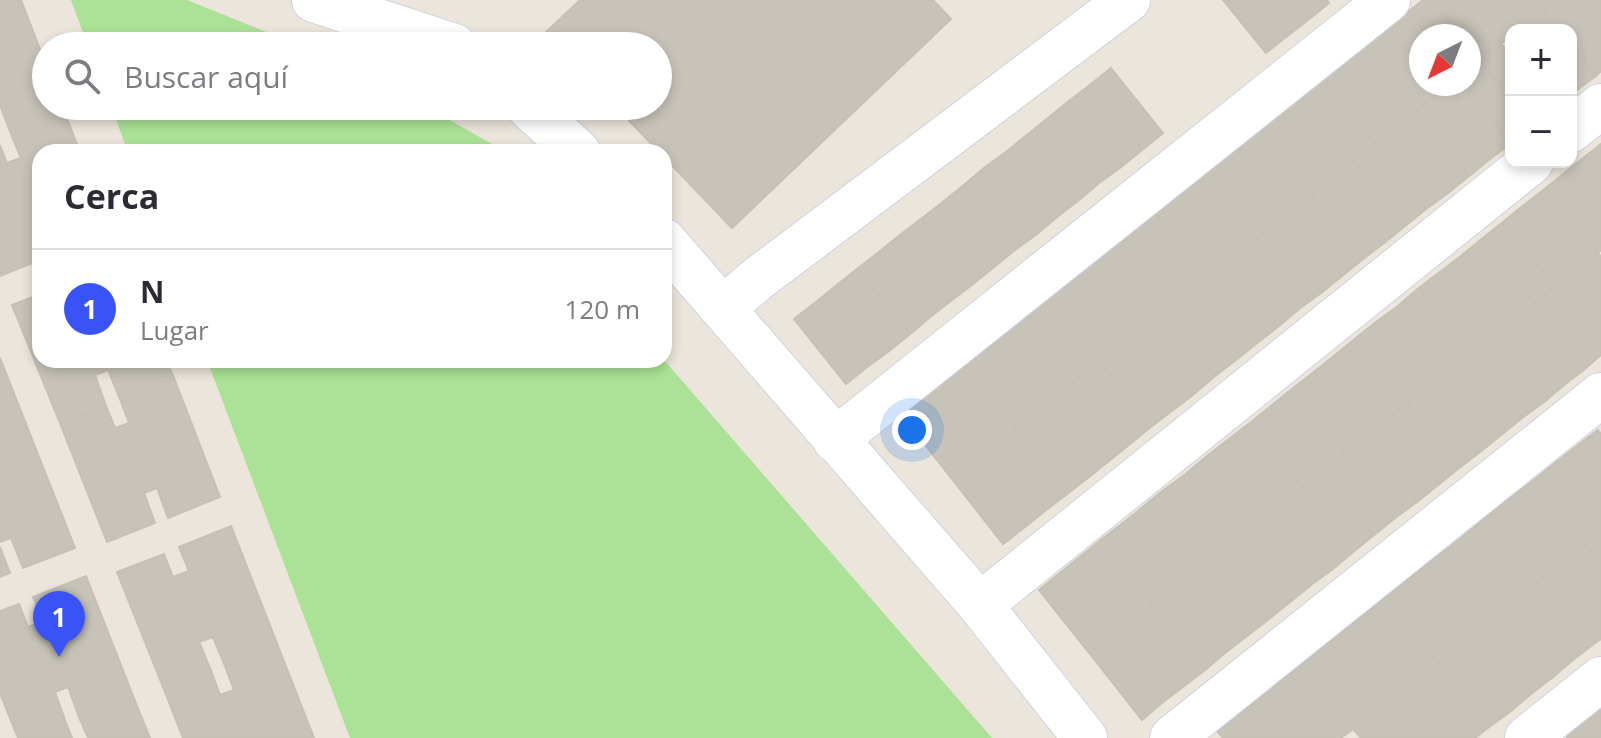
<!DOCTYPE html>
<html lang="es">
<head>
<meta charset="utf-8">
<style>
	:root { --surface:#fff; --page:#f2f2f3; --text:#2b2b33; --muted:#7c7c81; --line:#e1e1e2; --accent:#3a53f9 }
	body { margin:0; font-family:"Open Sans",sans-serif; background:var(--page); color:var(--text) }
	.controls { position:absolute; right:24px; top:24px; display:grid; overflow:hidden; border-radius:16px; box-shadow:0 4px 12px #0003 }
	.controls button { width:72px; height:72px; display:grid; place-items:center; padding:0; border:0; border-bottom:2px solid var(--line); background:var(--surface); color:var(--text); font:40px sans-serif }
	.compass { position:absolute; left:1409px; top:24px; width:72px; height:72px; border-radius:50%; background:var(--surface); box-shadow:0 4px 12px #0003; rotate:222deg }
	.you { position:absolute; left:912px; top:430px; width:28px; height:28px; margin:-20px; border:6px solid #fff; border-radius:50%; background:#1a73e8; box-shadow:0 0 0 12px #1a73e833 }
	.badge { display:grid; place-items:center; width:52px; height:52px; border-radius:50%; background:var(--accent); color:#fff; font-size:26px; font-weight:700 }
	.pin { position:absolute; translate:-50% -66px; filter:drop-shadow(0 2px 4px #0008) }
	.pin::after { content:''; position:absolute; top:42px; width:28px; height:24px; background:inherit; clip-path:polygon(0 0,100% 0,50% 100%) }
	.list { margin:0; padding:0; list-style:none }
	h2 { display:flex; justify-content:space-between; align-items:center; height:104px; margin:0; padding:0 32px; font-size:34px }
	h2 small { font-size:26px; font-weight:400; color:var(--muted) }
	.list li { display:grid; grid-template-columns:52px 1fr auto; gap:24px; align-items:center; box-sizing:border-box; height:120px; padding:0 32px; border-top:2px solid var(--line) }
	.list b { display:block; font-size:30px; white-space:nowrap }
	.list p { margin:0; font-size:26px; white-space:nowrap; color:var(--muted) }
	.list em { font-size:26px; font-style:normal; color:var(--muted) }
	.icon { flex:none; width:44px; height:44px; fill:none; stroke:currentColor; stroke-width:2; stroke-linecap:round; stroke-linejoin:round }
	.map { position:relative; flex:none; width:1601px; height:738px; overflow:hidden }
	.search { position:absolute; background:var(--surface); box-shadow:0 4px 12px #0003; left:32px; top:32px; width:640px; height:88px; display:flex; align-items:center; gap:20px; box-sizing:border-box; padding:0 28px; border-radius:44px; color:var(--muted); font-size:30px }
	.panel { position:absolute; background:var(--surface); box-shadow:0 4px 12px #0003; left:32px; top:144px; width:640px; height:224px; border-radius:24px }
	.map>svg:first-child { display:block }
	.green { fill:#ace297 }
	.building { fill:#c7c3b9; stroke:#c6c1b4; stroke-width:2 }
	.lines { fill:none; stroke-linecap:round; stroke-linejoin:round }
	.minor-casing { stroke:#d0d2e2; stroke-width:46 }
	.minor { stroke:#fff; stroke-width:44 }
</style>
</head>
<body>
<div class="map">
<svg width="1601" height="738" viewBox="0 0 1601 738">
	<rect width="100%" height="100%" fill="#ebe5db"/>
	<path class="green" d="M71,0H187L301,46H88Z
		M111,106H425L506,152H128Z
		M207,360H664L992,738H350Z"/>
	<path class="building" d="M0,0H21L46,65V106H62L65,113L11,134L0,105Z
		M580,0H933L951,19L732,228L664,157V152H659L615,106H658V46H558L545,33Z
		M1223,0H1257L1286,37L1266,53Z
		M1257,0H1292L1308,20L1286,37Z
		M1292,0H1327L1329,3L1308,20Z
		M1423,0H1432L1461,36H1427L1408,12Z
		M1432,0H1467L1501,44L1480,60L1469,46V36H1461Z
		M1467,0H1501L1523,27L1511,30V37L1501,44Z
		M1501,0H1535L1544,10L1523,27Z
		M1535,0H1557L1544,10Z
		M1557,0H1570L1601,39V71L1596,76L1571,45V30H1559L1544,10Z
		M1570,0H1601V39Z
		M1544,10L1559,30H1525L1523,27Z
		M1408,12L1427,36H1421V73L1387,29Z
		M1387,29L1421,73V84H1430L1438,94L1417,110L1366,46Z
		M1501,44L1511,56V99L1480,60Z
		M1571,45L1596,76L1574,92L1571,87Z
		M1366,46L1417,110L1396,127L1344,62Z
		M1469,46L1480,60L1469,69Z
		M1480,60L1511,99V143L1465,84H1469V69Z
		M1344,62L1396,127L1375,144L1324,79Z
		M1111,68L1163,133L1142,150L1090,85Z
		M1324,79L1375,144L1354,161L1302,96Z
		M1430,84H1451L1438,94Z
		M1451,84H1465L1511,143L1490,159L1438,94Z
		M1090,85L1142,150L1121,167L1069,101Z
		M1438,94L1490,159L1469,176L1417,110Z
		M1302,96L1354,161L1332,177L1281,113Z
		M1069,101L1121,167L1099,183L1048,118Z
		M1417,110L1469,176L1448,193L1396,127Z
		M65,113L80,152H40V226L35,228L40,240V260L0,276V145L7,163L21,158L11,134Z
		M1281,113L1332,177L1311,195L1260,129Z
		M1048,118L1099,183L1079,200L1027,135Z
		M1396,127L1448,193L1426,209L1375,144Z
		M1260,129L1311,195L1290,211L1239,147Z
		M1027,135L1079,200L1057,217L1006,152Z
		M1375,144L1426,209L1405,226L1354,161Z
		M1601,144V172L1587,155Z
		M1239,147L1290,211L1270,228L1218,163Z
		M1006,152L1057,217L1037,234L984,168Z
		M1587,155L1601,172V214L1567,171Z
		M1354,161L1405,226L1384,243L1332,177Z
		M1218,163L1270,228L1248,245L1197,179Z
		M984,168L1037,234L1015,250L964,185Z
		M1567,171L1601,214V250L1598,253L1546,188Z
		M1332,177L1384,243L1363,259L1311,195Z
		M1197,179L1248,245L1227,261L1175,197Z
		M964,185L1015,250L994,267L943,202Z
		M1546,188L1598,253L1576,270L1524,205Z
		M1311,195L1363,259L1342,276L1290,211Z
		M1175,197L1227,261L1206,278L1155,213Z
		M943,202L994,267L973,284L921,219Z
		M1524,205L1576,270L1555,286L1503,222Z
		M1290,211L1342,276L1321,293L1270,228Z
		M1155,213L1206,278L1184,295L1133,229Z
		M921,219L973,284L952,300L900,235Z
		M1503,222L1555,286L1534,303L1483,238Z
		M1270,228L1321,293L1299,309L1248,245Z
		M1133,229L1184,295L1163,312L1112,247Z
		M900,235L952,300L930,317L879,252Z
		M1483,238L1534,303L1512,320L1461,256Z
		M1248,245L1299,309L1279,326L1227,261Z
		M1112,247L1163,312L1143,328L1091,263Z
		M879,252L930,317L910,334L857,269Z
		M1598,253L1601,257V301L1576,270Z
		M1461,256L1512,320L1491,336L1440,272Z
		M1227,261L1279,326L1257,343L1206,278Z
		M1091,263L1143,328L1121,345L1069,280Z
		M857,269L910,334L889,351L837,285Z
		M1576,270L1601,301V344L1555,286Z
		M1440,272L1491,336L1471,353L1419,288Z
		M1206,278L1257,343L1236,360L1184,295Z
		M1069,280L1121,345L1100,362L1048,297Z
		M837,285L889,351L867,367L816,302Z
		M1555,286L1601,344V355L1586,368L1534,303Z
		M1419,288L1471,353L1449,370L1398,306Z
		M40,294V360H166L174,378L120,399L108,370L95,375L106,406L60,423L12,305Z
		M1184,295L1236,360L1215,376L1163,312Z
		M1048,297L1100,362L1079,378L1028,314Z
		M816,302L867,367L846,384L794,319Z
		M1534,303L1586,368L1564,385L1512,320Z
		M1398,306L1449,370L1428,387L1376,322Z
		M1163,312L1215,376L1194,394L1143,328Z
		M1028,314L1079,378L1057,395L1006,330Z
		M1512,320L1564,385L1544,402L1491,336Z
		M1376,322L1428,387L1407,403L1356,338Z
		M1143,328L1194,394L1173,410L1121,345Z
		M1006,330L1057,395L1037,412L985,347Z
		M1491,336L1544,402L1522,418L1471,353Z
		M1356,338L1407,403L1386,421L1334,356Z
		M1121,345L1173,410L1152,426L1100,362Z
		M985,347L1037,412L1016,428L964,364Z
		M1471,353L1522,418L1501,435L1449,370Z
		M1334,356L1386,421L1365,437L1314,372Z
		M0,358L28,429L0,439Z
		M1100,362L1152,426L1130,444L1079,378Z
		M964,364L1016,428L995,446L943,381Z
		M1449,370L1501,435L1480,452L1428,387Z
		M1314,372L1365,437L1344,453L1292,389Z
		M174,378L220,497L168,518L157,488L144,493L155,523L107,542L60,423L106,406L115,428L129,423L120,399Z
		M1079,378L1130,444L1110,460L1057,395Z
		M943,381L995,446L973,462L922,397Z
		M1428,387L1480,452L1459,468L1407,403Z
		M1292,389L1344,453L1322,471L1271,406Z
		M1057,395L1110,460L1089,477L1037,412Z
		M922,397L973,462L952,479L901,414Z
		M1407,403L1459,468L1438,485L1386,421Z
		M1271,406L1322,471L1302,487L1250,423Z
		M1037,412L1089,477L1067,494L1016,428Z
		M1386,421L1438,485L1417,502L1365,437Z
		M1250,423L1302,487L1280,503L1229,439Z
		M1016,428L1067,494L1046,510L995,446Z
		M28,429L75,548L23,568L11,538L0,542V439Z
		M1598,430L1601,434V477L1577,446Z
		M1365,437L1417,502L1395,518L1344,453Z
		M1229,439L1280,503L1259,521L1207,456Z
		M995,446L1046,510L1025,527L973,462Z
		M1577,446L1601,477V521L1555,463Z
		M1344,453L1395,518L1374,535L1322,471Z
		M1207,456L1259,521L1238,537L1187,473Z
		M973,462L1025,527L1003,544L952,479Z
		M1555,463L1601,521V532L1586,545L1534,480Z
		M1322,471L1374,535L1353,552L1302,487Z
		M1187,473L1238,537L1217,554L1165,489Z
		M1534,480L1586,545L1564,562L1513,496Z
		M1302,487L1353,552L1333,569L1280,503Z
		M1165,489L1217,554L1196,571L1144,506Z
		M1513,496L1564,562L1543,578L1491,513Z
		M1280,503L1333,569L1311,585L1259,521Z
		M1144,506L1196,571L1175,588L1123,523Z
		M1491,513L1543,578L1522,595L1471,530Z
		M1259,521L1311,585L1290,602L1238,537Z
		M1123,523L1175,588L1153,604L1102,539Z
		M231,526L278,646L225,666L213,637L199,642L212,673L165,692L117,572L164,554L173,577L189,571L179,547Z
		M1471,530L1522,595L1501,612L1450,547Z
		M1601,532V564L1586,545Z
		M1238,537L1290,602L1269,619L1217,554Z
		M1102,539L1153,604L1132,621L1081,556Z
		M1586,545L1601,564V608L1564,562Z
		M0,547L10,573L0,577Z
		M1450,547L1501,612L1480,628L1428,563Z
		M1217,554L1269,619L1247,636L1196,571Z
		M1081,556L1132,621L1111,638L1060,573Z
		M1564,562L1601,608V639L1595,643L1543,578Z
		M1428,563L1480,628L1459,645L1407,580Z
		M1196,571L1247,636L1226,652L1175,588Z
		M1060,573L1111,638L1090,654L1039,590Z
		M86,576L133,696L79,717L68,687L55,692L66,723L29,738H18L0,693V611L19,604L28,627L44,621L33,597Z
		M1543,578L1595,643L1574,659L1522,595Z
		M1407,580L1459,645L1438,662L1386,597Z
		M1175,588L1226,652L1205,670L1153,604Z
		M1522,595L1574,659L1553,677L1501,612Z
		M1386,597L1438,662L1417,679L1365,614Z
		M1153,604L1205,670L1184,686L1132,621Z
		M1501,612L1553,677L1532,693L1480,628Z
		M1365,614L1417,679L1395,695L1344,630Z
		M1132,621L1184,686L1163,702L1111,638Z
		M1480,628L1532,693L1511,711L1459,645Z
		M1344,630L1395,695L1374,712L1323,647Z
		M1111,638L1163,702L1142,720L1090,654Z
		M1459,645L1511,711L1489,727L1438,662Z
		M278,646L314,738H183L165,692L212,673L220,695L234,690L225,666Z
		M1323,647L1374,712L1353,729L1302,664Z
		M1438,662L1489,727L1475,738H1464L1417,679Z
		M1302,664L1353,729L1341,738H1326L1281,681Z
		M1417,679L1464,738H1429L1395,695Z
		M1281,681L1326,738H1292L1260,697Z
		M1395,695L1429,738H1395L1374,712Z
		M133,696L150,738H88L79,717Z
		M1260,697L1292,738H1257L1238,714Z
		M1601,710V738L1587,721Z
		M1374,712L1395,738H1361L1353,729Z
		M1238,714L1257,738H1223L1217,731Z
		M1587,721L1601,738H1567V737Z
		M66,723L72,738H29Z"/>
	<g class="lines">
		<g class="minor-casing">
			<path id="minor" d="M314,0L454,46
				M528,106L578,152
				M1571,130L1601,106
				M664,241L980,605L1085,738
				M724,308L756,280L1128,0
				M835,440L1388,0
				M980,605L1531,162
				M1172,738L1601,395
				M1527,738L1601,679"/>
		</g>
		<use href="#minor" class="minor"/>
	</g>
</svg>
<div class="controls">
<button>+</button>
<button>−</button>
</div>
<svg class="compass" viewBox="-18 -18 36 36"><path d="M0-13l5 13h-10z" fill="#e53935"/><path d="M0 13l5-13h-10z" fill="#7c7c81"/></svg>
<div class="you"></div>
<div class="pin badge" style="left:59px;top:657px">1</div>
<div class="search"><svg class="icon" aria-label="search" viewBox="0 0 24 24"><circle cx="10" cy="10" r="6"/><path d="M15 15l6 6"/></svg>Buscar aquí</div>
<section class="panel">
<h2>Cerca<small></small></h2>
<ul class="list">
<li><span class="badge">1</span><div><b>N</b><p>Lugar</p></div><em>120 m</em></li>
</ul>
</section>
</div>
</body>
</html>
